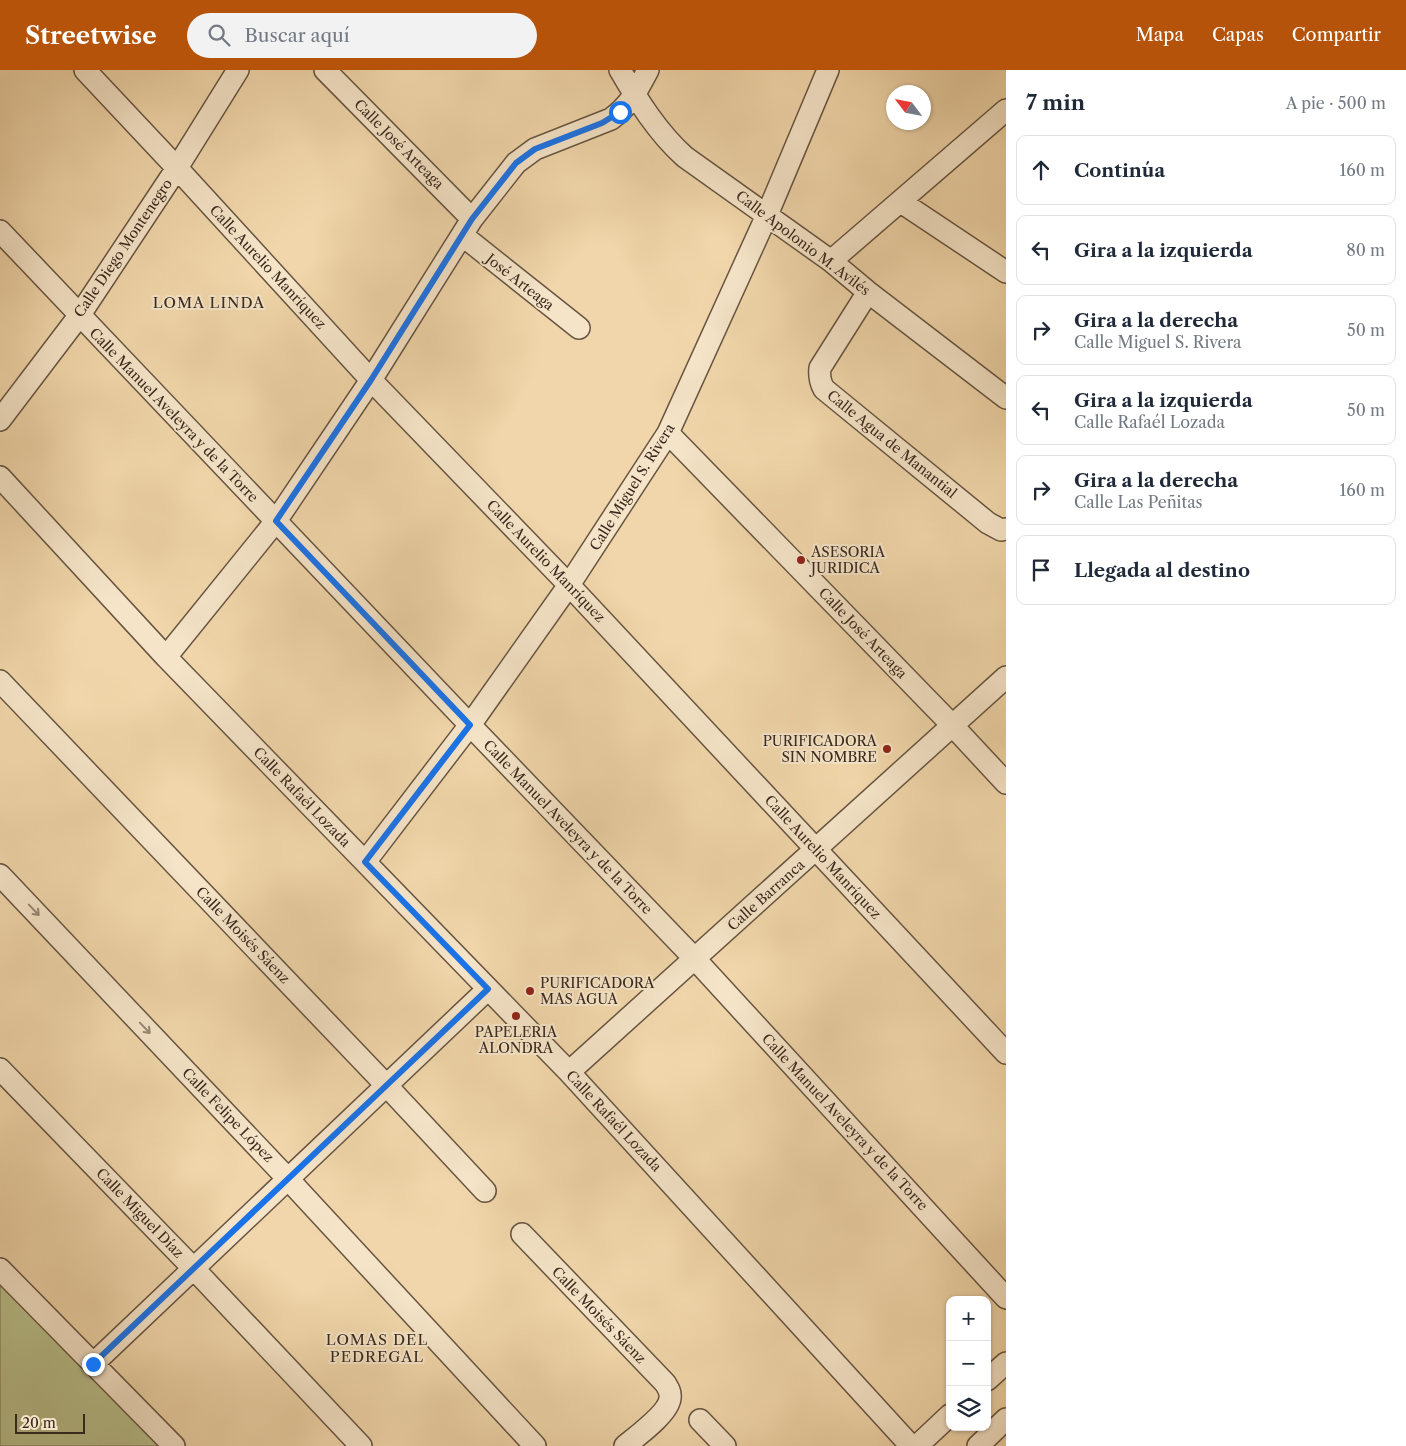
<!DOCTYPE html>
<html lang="es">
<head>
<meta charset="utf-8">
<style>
	:root { --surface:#fff; --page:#f2f2f3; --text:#1f2937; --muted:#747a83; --line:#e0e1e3; --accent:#b45309 }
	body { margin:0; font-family:"Libre Caslon Text",serif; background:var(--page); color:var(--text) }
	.controls { position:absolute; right:15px; bottom:15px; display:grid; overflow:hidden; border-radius:10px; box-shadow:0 1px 4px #0004 }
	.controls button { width:45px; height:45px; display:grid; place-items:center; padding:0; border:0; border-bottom:1px solid var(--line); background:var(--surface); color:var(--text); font:25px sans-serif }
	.compass { position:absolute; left:886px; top:15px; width:45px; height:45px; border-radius:50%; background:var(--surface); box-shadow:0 1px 4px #0004; rotate:302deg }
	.scale { position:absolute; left:15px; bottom:12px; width:70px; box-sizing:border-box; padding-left:5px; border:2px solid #3a2a1f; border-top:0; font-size:14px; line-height:18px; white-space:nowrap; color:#3a2a1f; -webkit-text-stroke:4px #f5e4c8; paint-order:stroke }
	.stop { position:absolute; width:15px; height:15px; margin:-11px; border:4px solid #1a73e8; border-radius:50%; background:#fff }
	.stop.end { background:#1a73e8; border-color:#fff; box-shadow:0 1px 5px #0008 }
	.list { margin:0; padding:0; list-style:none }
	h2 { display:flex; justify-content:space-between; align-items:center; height:65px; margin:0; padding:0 20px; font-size:21px }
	h2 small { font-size:16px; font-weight:400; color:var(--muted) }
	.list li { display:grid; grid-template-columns:32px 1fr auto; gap:15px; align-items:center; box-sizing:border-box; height:70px; margin:0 10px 10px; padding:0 10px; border:1px solid var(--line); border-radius:10px }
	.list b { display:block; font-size:19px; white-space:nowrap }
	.list p { margin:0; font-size:16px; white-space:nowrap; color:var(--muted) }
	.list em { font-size:16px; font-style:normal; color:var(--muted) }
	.icon { flex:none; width:28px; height:28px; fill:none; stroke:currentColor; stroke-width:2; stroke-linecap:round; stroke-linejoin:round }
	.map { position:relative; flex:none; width:1006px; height:1376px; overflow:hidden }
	header { display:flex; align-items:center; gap:30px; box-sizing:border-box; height:70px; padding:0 25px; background:var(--accent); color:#fff }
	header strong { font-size:24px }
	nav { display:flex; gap:28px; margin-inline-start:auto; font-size:18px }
	.search { width:350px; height:45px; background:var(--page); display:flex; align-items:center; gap:12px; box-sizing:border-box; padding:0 18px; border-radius:28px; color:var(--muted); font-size:19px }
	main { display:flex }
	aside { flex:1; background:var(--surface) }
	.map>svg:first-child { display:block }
	.green { fill:#b7be8b; stroke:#787455 }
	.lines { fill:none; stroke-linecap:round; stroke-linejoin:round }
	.minor-casing { stroke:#685542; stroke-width:24 }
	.minor { stroke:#f5e4c8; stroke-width:21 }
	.oneway { stroke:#988774 }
	.route { stroke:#1a73e8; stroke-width:6 }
	.poi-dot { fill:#8f2418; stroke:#f5e4c8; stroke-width:2 }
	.labels { text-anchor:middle; stroke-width:4; stroke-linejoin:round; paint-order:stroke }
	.street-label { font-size:14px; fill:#3a2a1f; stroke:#f5e4c8 }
	.poi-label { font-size:14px; fill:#3a2a1f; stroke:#f5e4c8; text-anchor:start }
	.neighbourhood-label { font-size:15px; letter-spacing:1px; fill:#3a2a1f; stroke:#f5e4c8 }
</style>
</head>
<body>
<header>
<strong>Streetwise</strong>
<div class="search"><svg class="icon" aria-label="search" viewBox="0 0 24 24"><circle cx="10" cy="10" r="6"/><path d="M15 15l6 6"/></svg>Buscar aquí</div>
<nav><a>Mapa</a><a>Capas</a><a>Compartir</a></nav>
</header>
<main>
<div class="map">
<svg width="1006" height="1376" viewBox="0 0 1006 1376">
	<rect width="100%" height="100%" fill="#f0d6aa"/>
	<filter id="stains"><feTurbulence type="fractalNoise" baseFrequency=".004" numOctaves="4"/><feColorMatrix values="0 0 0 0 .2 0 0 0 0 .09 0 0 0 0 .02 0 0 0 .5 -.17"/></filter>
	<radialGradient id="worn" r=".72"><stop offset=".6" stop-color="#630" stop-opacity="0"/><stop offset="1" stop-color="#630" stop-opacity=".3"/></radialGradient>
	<path class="green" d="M0,1212L162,1376H0Z"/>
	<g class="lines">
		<g class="minor-casing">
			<path id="minor" d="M85,0L177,98L371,310L569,515L1006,983
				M325,0L472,149
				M620,0C638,31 658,63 685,87L831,191L868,222L1006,328
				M901,132L1006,202
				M0,161L470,655L695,889L1006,1228
				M462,165L579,258
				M831,191L1006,40
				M868,222L820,298C819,307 820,312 824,319L988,453L1001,460L1006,459
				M0,350L79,246L177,98L238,0
				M668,363L952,655L1006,713
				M0,407L166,587L569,1002L911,1376
				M166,587L276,451L371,310L472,149L516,93L535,79L611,49C630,35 637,21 648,0
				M0,611L386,1015L485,1121
				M365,792L470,655L569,515L668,363L767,145L828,0
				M0,805L288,1109L535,1376
				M0,999L194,1199L361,1376
				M569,1002L1006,607
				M522,1164L665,1313C668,1318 671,1322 670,1328C669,1343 637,1366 625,1376
				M0,1199L174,1376
				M93,1294L488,919
				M987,1310L1006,1293
				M700,1350L725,1376
				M917,1376L950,1345
				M978,1376L1006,1349"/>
		</g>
		<use href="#minor" class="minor"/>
	</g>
	<defs><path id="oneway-shaft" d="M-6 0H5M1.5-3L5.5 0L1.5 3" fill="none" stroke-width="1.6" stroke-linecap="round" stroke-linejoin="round" transform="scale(1.25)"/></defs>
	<g class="oneway">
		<use href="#oneway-shaft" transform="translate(34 840) rotate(46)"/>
		<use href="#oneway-shaft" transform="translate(145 958) rotate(46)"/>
	</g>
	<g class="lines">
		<path class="route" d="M93,1294L488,919L365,792L470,655L276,451L371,310L472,149L516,93L535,79L602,53L620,42"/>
	</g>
	<g class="poi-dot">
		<circle cx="801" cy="490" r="5"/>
		<circle cx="887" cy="679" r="5"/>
		<circle cx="530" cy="921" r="5"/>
		<circle cx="516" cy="946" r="5"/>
	</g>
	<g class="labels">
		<g class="street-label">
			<text transform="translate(399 74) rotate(45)" y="5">Calle José Arteaga</text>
			<text transform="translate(803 173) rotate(37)" y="5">Calle Apolonio M. Avilés</text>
			<text transform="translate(123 178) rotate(-56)" y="5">Calle Diego Montenegro</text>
			<text transform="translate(268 197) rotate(47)" y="5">Calle Aurelio Manríquez</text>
			<text transform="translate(520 212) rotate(38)" y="5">José Arteaga</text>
			<text transform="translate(174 345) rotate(46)" y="5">Calle Manuel Aveleyra y de la Torre</text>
			<text transform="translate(892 374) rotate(39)" y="5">Calle Agua de Manantial</text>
			<text transform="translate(632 417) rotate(-58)" y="5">Calle Miguel S. Rivera</text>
			<text transform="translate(546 491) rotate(46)" y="5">Calle Aurelio Manríquez</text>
			<text transform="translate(863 563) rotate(46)" y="5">Calle José Arteaga</text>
			<text transform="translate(302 727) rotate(46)" y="5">Calle Rafaél Lozada</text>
			<text transform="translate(568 757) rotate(46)" y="5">Calle Manuel Aveleyra y de la Torre</text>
			<text transform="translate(823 787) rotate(47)" y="5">Calle Aurelio Manríquez</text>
			<text transform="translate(766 825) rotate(-42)" y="5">Calle Barranca</text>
			<text transform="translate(243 865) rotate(46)" y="5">Calle Moisés Sáenz</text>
			<text transform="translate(228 1045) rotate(46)" y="5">Calle Felipe López</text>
			<text transform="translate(614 1051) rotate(47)" y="5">Calle Rafaél Lozada</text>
			<text transform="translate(845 1052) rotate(47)" y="5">Calle Manuel Aveleyra y de la Torre</text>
			<text transform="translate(140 1143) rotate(46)" y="5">Calle Miguel Díaz</text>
			<text transform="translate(599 1245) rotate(46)" y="5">Calle Moisés Sáenz</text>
		</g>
		<g class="poi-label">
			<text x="811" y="487">ASESORIA<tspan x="811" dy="16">JURIDICA</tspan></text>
			<text x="877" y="676" text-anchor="end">PURIFICADORA<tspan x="877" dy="16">SIN NOMBRE</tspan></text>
			<text x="540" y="918">PURIFICADORA<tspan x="540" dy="16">MAS AGUA</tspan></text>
			<text x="516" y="967" text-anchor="middle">PAPELERIA<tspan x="516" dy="16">ALONDRA</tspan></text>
		</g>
		<g class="neighbourhood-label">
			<text x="209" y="238">LOMA LINDA</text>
			<text x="377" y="1275">LOMAS DEL<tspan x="377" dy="17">PEDREGAL</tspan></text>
		</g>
	</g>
	<rect width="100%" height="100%" filter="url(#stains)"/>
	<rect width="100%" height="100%" fill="url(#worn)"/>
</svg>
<div class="controls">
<button>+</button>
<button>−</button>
<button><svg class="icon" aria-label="layers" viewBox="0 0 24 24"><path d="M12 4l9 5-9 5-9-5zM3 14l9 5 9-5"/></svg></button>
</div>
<svg class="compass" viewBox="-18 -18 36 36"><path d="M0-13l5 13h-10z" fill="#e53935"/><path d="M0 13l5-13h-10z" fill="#747a83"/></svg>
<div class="scale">20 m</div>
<div class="stop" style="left:620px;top:42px"></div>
<div class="stop end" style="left:93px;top:1294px"></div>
</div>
<aside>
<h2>7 min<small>A pie · 500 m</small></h2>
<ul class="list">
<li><svg class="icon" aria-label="ahead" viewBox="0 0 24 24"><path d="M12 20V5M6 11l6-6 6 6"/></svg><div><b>Continúa</b></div><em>160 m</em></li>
<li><svg class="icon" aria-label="left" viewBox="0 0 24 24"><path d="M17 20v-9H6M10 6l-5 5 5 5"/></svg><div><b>Gira a la izquierda</b></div><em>80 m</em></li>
<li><svg class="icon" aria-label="right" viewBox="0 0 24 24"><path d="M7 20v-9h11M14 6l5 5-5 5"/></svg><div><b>Gira a la derecha</b><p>Calle Miguel S. Rivera</p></div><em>50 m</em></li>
<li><svg class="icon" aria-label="left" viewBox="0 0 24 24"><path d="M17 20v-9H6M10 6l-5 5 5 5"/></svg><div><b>Gira a la izquierda</b><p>Calle Rafaél Lozada</p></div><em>50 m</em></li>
<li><svg class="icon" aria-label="right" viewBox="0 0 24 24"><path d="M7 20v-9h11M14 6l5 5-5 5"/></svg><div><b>Gira a la derecha</b><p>Calle Las Peñitas</p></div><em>160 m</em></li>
<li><svg class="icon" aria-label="arrive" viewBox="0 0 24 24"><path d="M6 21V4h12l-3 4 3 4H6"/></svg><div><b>Llegada al destino</b></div></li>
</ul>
</aside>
</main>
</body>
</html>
